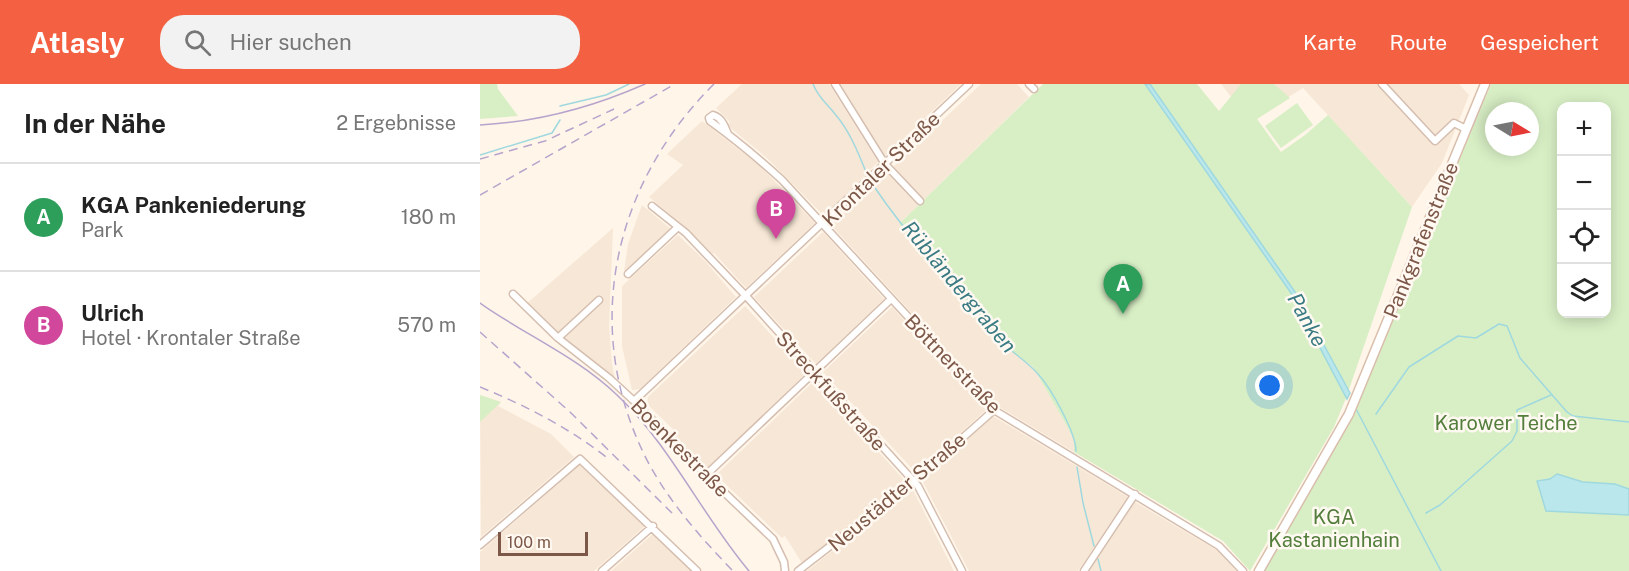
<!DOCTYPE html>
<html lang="de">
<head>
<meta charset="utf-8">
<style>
	:root { --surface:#fff; --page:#f2f2f2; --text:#222; --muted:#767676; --line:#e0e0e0; --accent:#f46142 }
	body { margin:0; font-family:"Public Sans",sans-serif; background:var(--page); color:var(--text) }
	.controls { position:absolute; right:18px; top:18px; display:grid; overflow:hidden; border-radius:12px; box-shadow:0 3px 15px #0003 }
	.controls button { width:54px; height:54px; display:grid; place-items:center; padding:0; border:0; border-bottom:2px solid var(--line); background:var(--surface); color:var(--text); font:30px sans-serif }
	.compass { position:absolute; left:1005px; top:18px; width:54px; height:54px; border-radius:50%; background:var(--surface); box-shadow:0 3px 15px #0003; rotate:100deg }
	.scale { position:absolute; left:18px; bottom:15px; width:90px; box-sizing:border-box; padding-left:6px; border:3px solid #7d5848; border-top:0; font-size:16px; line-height:21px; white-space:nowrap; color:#7d5848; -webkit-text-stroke:4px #fff9f2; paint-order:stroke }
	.you { position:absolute; left:790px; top:302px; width:21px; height:21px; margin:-15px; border:4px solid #fff; border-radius:50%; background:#1a73e8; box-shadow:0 0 0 9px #1a73e833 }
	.badge { display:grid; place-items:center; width:39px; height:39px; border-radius:50%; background:var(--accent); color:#fff; font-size:20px; font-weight:700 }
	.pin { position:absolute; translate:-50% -50px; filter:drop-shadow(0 2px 3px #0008) }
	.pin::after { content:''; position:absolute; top:32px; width:21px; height:18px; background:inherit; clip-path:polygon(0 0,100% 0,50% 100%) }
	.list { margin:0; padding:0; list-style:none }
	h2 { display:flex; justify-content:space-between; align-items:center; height:78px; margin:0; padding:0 24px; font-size:26px }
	h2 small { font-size:20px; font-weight:400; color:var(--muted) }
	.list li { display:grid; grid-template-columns:39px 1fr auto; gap:18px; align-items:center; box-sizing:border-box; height:108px; padding:0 24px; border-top:2px solid var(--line) }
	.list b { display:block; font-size:22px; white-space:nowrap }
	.list p { margin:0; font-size:20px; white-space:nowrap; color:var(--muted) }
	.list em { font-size:20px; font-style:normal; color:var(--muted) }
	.icon { flex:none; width:33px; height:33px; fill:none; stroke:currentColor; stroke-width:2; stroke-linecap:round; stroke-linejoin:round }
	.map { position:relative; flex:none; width:1149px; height:487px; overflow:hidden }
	header { display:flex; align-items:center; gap:36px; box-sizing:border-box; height:84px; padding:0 30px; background:var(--accent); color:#fff }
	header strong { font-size:28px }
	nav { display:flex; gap:33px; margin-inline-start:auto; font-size:21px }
	.search { width:420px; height:54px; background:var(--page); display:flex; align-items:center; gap:15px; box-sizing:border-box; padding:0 21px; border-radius:24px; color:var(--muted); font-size:22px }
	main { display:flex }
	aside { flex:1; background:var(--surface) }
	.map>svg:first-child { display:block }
	.residential { fill:#f7e7d6 }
	.green { fill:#d8efc5; fill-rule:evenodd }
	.water { fill:#bae7eb; stroke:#9fd8de; stroke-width:1.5 }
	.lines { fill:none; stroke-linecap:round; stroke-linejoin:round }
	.stream { stroke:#9fd8de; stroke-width:1.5 }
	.minor-casing { stroke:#d5beaf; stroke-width:9 }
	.secondary-casing { stroke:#d9beac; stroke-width:11 }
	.minor { stroke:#fff; stroke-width:6 }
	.secondary { stroke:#fff; stroke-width:8 }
	.tram { stroke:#b7a4cc; stroke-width:1.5 }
	.rail { stroke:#b7a4cc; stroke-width:1.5; stroke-dasharray:9 6; stroke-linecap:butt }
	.labels { text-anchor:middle; stroke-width:5; stroke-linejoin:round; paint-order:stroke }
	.street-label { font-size:20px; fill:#7d5848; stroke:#fff9f2 }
	.park-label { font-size:20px; fill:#537e3c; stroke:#fff9f2 }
	.water-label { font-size:21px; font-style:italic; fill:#3a7b84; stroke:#fff9f2 }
</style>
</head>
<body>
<header>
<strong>Atlasly</strong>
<div class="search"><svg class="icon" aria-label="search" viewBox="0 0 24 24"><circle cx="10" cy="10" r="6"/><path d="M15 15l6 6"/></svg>Hier suchen</div>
<nav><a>Karte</a><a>Route</a><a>Gespeichert</a></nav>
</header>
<main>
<aside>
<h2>In der Nähe<small>2 Ergebnisse</small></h2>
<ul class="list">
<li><span class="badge" style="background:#2e9e5b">A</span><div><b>KGA Pankeniederung</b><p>Park</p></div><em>180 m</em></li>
<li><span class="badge" style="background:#d1479c">B</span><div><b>Ulrich</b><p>Hotel · Krontaler Straße</p></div><em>570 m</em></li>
</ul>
</aside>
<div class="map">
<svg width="1149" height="487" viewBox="0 0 1149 487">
	<rect width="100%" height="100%" fill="#fff5e9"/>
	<path class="residential" d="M262,0H349L398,78L344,132L287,74L247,41L250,38L236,24Z
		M360,0H481L405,72Z
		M501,0H537L549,13L419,140L524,261L553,283L588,344L594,357V368L516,321L350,140L407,88L438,120L442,115L413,83Z
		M741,0H979L989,11L962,79L932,123L823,4L770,37Z
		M222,37L280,82L335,139L266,204L234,169L233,170L202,140L169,113L203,81L187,70Z
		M162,121L191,145L144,188L148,160Z
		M133,144L129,243L132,280L137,305L85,261L44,222Z
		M343,148L404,215L336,280L274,213Z
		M198,151L225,177L256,213L160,305L152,306L142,262V202Z
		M265,222L326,289L228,384L195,353L198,350L167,320L168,313Z
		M412,223L506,326L436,389L343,288Z
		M334,297L426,398L322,479L305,452L302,454L236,391Z
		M0,311L21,318L18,322L71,350L94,373L1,453Z
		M513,332L648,413L598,487H489L442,396Z
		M101,380L166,441L114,487H0V468Z
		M432,404L474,487H327L366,456Z
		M655,418L738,467L756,487H609Z
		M174,449L213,487H131Z"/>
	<path class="green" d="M0,0H17L18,5L38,32L0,35Z
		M563,0H717L739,27L761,0H794L810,14L777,35L801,68L825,51L848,31L932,123L866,314L854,343L770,487L743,457L594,368V357L588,344L553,283L524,261L419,140Z
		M1011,0H1149V487H783L853,363L860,355L872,333ZM1082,22H1126V230H1082ZM1014,27H1050V63H1014Z
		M817,19L833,41L801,64L785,42Z
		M0,311L21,318L0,338Z"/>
	<path class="water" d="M665,0H670L815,208L870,309L867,315L811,209Z
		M1077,390L1103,398L1135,400L1149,405V431L1066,427L1057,397L1070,395Z"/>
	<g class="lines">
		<path class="stream" d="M333,0C339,15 346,18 355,30C369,46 378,68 386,88
			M80,22L126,11L149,0
			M0,71L72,49L80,36
			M393,101C416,135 443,168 472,196C488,213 502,235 517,253C529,267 546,276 558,290C571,304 596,349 596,367
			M875,323L961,487
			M896,330L929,283L978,252L996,254L1019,240L1027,242L1040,274L1087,328L1093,332L1149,338
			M597,383L603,419L614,462
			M946,429L960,421L1032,357L1037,347V326L1071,311
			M618,475L621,487"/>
		<g class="minor-casing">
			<path id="minor" d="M355,0L405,80L440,117
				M549,0L554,5
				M902,0L955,57L974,39L986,45
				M248,50C244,41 242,34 233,31L229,34L230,37C255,55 279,75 302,96L514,326L739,462L763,487
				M172,122L206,149L266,212L438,402L482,487
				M148,190L198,143
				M33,210L78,254L129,294L154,317L226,391L293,455L304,478L305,487
				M78,254L119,216
				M154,317L489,0
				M226,391L411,215
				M0,461L100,375L217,487
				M122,487L173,442
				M318,487L434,397L514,326
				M604,487L655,410"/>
		</g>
		<g class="secondary-casing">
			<path id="secondary" d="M779,487L869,330L1005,0"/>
		</g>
		<use href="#minor" class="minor"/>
		<use href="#secondary" class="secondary"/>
		<path class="tram" d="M0,41C58,38 113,23 165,0
			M0,219C45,251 96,272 137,311C191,362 221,430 269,487"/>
		<path class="rail" d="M234,0C131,102 100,249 169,380C191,420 221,454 253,487
			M0,75L65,57L134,25
			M0,111L195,0
			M0,248L90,328L196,433
			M0,303C47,322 91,345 130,376"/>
	</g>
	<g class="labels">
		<g class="street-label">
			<text transform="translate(401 85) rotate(-44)" y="7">Krontaler Straße</text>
			<text transform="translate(941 156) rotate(-68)" y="7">Pankgrafenstraße</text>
			<text transform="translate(473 280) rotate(46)" y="7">Böttnerstraße</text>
			<text transform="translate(351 307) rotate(48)" y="7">Streckfußstraße</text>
			<text transform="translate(200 364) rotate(45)" y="7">Boenkestraße</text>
			<text transform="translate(417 408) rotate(-40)" y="7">Neustädter Straße</text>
		</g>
		<g class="park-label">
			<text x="1026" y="346">Karower Teiche</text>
			<text x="854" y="440">KGA<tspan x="854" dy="23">Kastanienhain</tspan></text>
		</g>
		<g class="water-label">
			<text transform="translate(479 203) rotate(50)" y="7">Rübländergraben</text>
			<text transform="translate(827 236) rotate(61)" y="7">Panke</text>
		</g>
	</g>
</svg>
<div class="controls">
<button>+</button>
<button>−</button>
<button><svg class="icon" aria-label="locate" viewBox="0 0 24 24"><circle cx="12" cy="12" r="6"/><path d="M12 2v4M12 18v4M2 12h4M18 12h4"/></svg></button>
<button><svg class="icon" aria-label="layers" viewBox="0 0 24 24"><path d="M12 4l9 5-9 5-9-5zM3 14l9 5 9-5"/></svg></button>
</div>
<svg class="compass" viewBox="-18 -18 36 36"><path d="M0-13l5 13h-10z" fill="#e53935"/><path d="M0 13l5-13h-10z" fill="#767676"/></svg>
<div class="scale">100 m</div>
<div class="you"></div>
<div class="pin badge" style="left:643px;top:230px;background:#2e9e5b">A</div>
<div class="pin badge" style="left:296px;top:155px;background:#d1479c">B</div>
</div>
</main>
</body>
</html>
